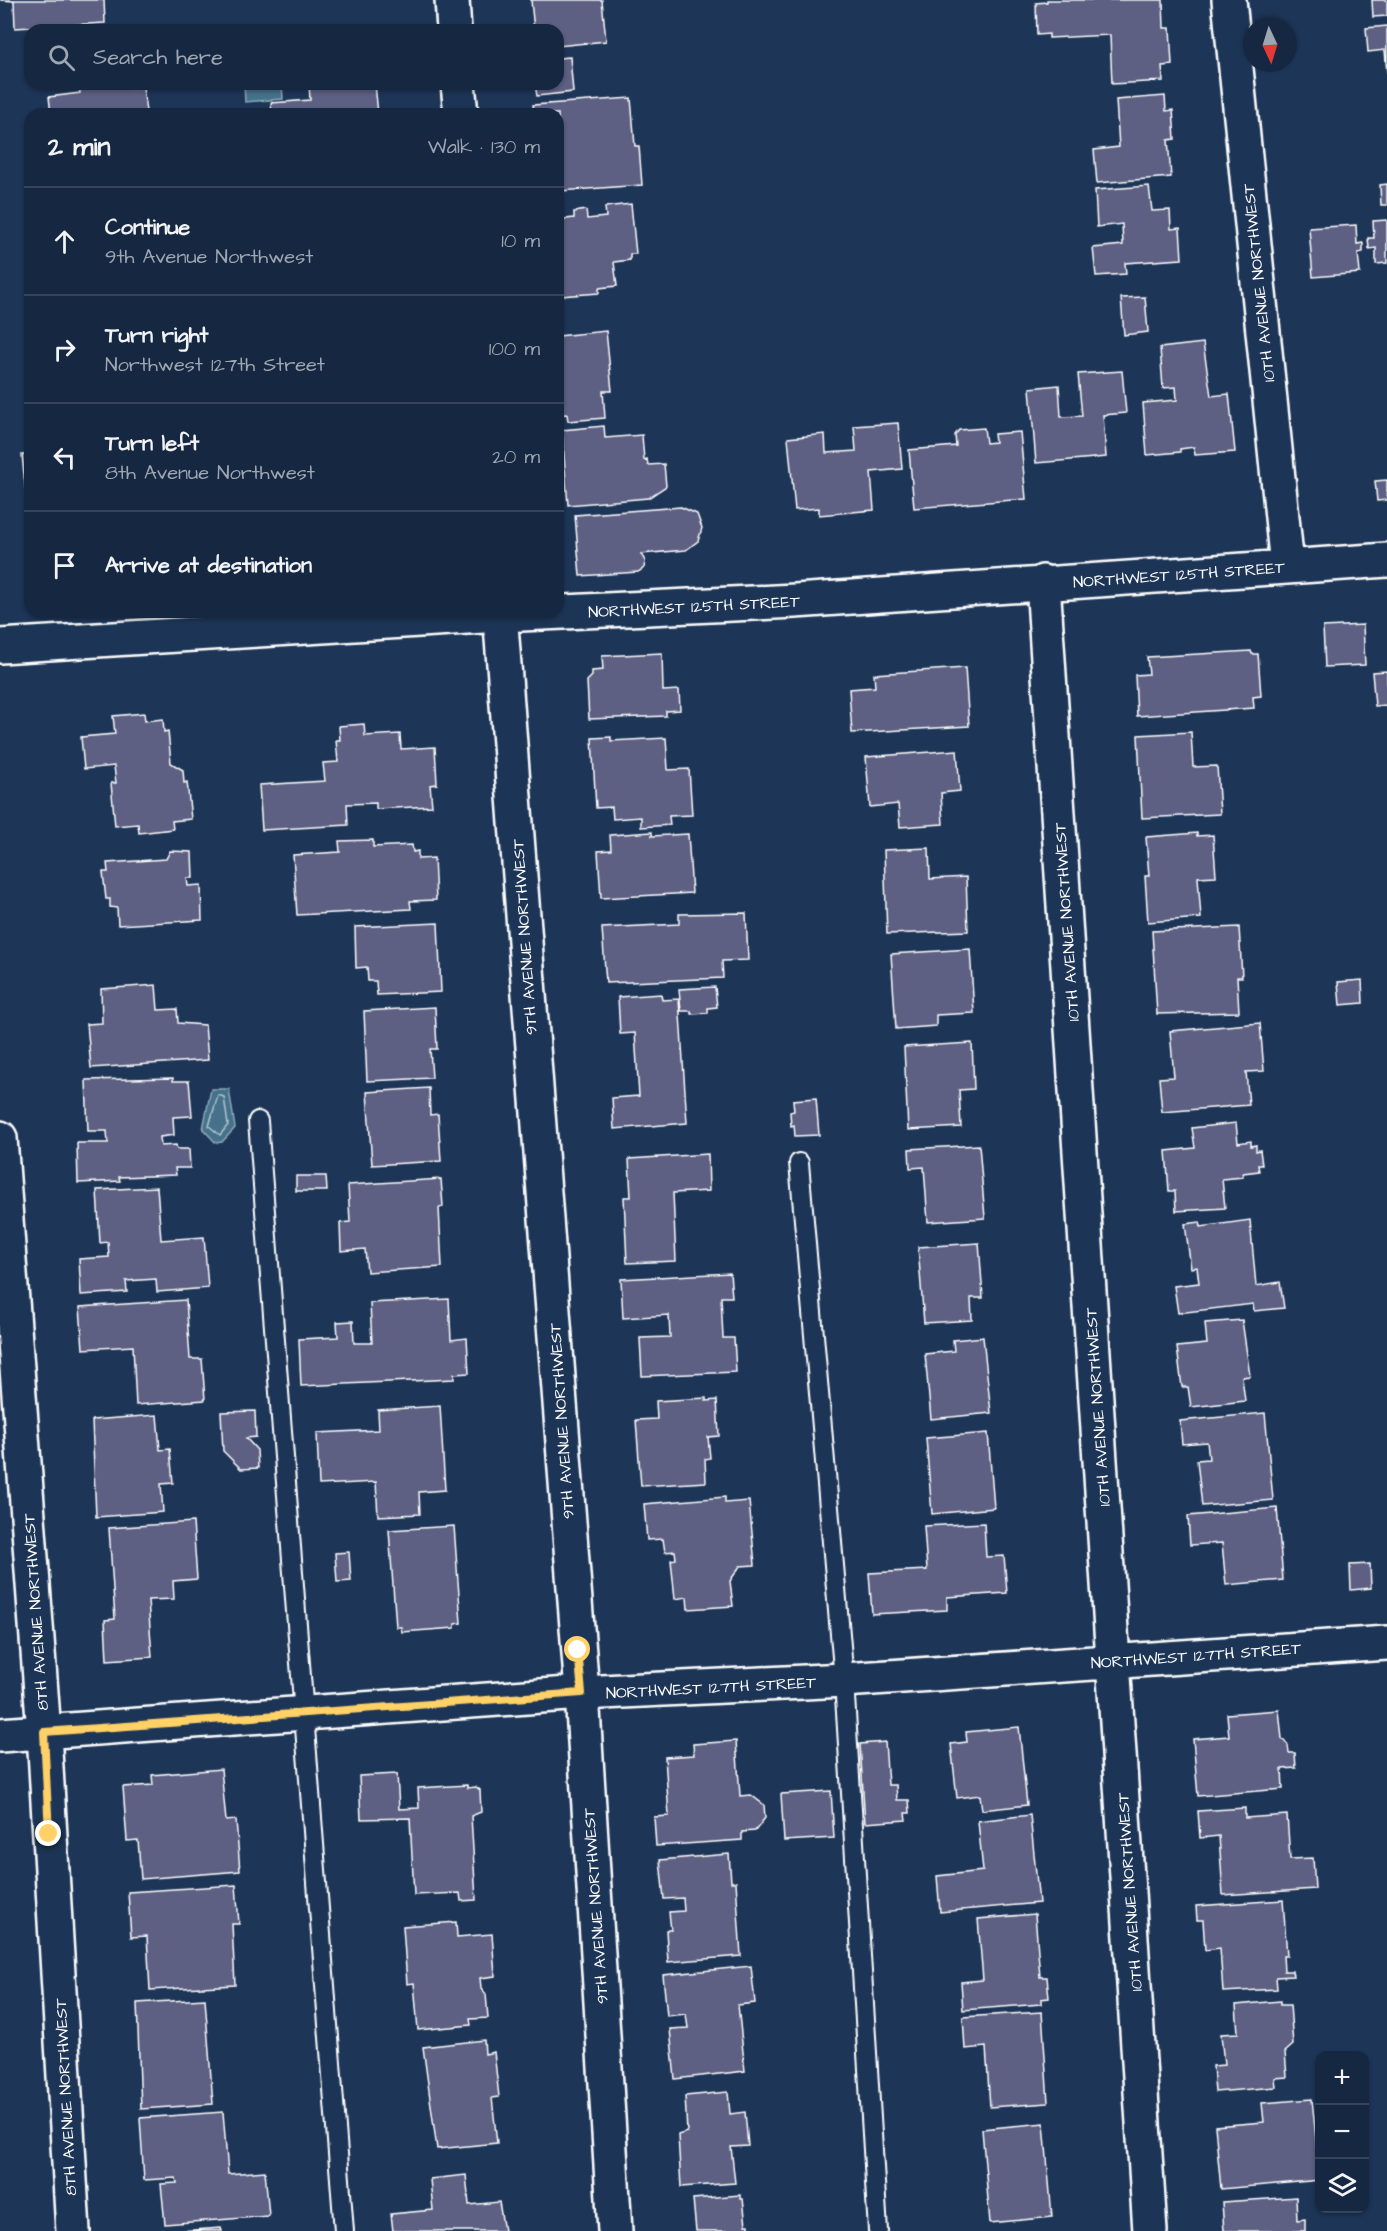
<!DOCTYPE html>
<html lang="en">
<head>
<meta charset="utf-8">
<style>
	:root { --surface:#162841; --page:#1f3048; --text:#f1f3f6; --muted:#9ea6b1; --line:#35445a }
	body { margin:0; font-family:"Architects Daughter",sans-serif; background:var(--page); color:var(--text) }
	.controls { position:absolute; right:18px; bottom:18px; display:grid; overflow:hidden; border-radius:12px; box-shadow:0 2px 4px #0004 }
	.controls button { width:54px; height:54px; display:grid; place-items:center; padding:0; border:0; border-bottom:2px solid var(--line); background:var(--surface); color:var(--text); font:30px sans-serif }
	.compass { position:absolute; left:1243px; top:18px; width:54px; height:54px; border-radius:50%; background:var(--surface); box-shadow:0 2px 4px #0004; rotate:176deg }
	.stop { position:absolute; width:18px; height:18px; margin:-14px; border:4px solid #ffd166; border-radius:50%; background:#fff }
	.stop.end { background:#ffd166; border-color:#fff; box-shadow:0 2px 6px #0008 }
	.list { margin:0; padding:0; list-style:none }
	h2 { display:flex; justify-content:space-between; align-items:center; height:78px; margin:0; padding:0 24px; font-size:26px }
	h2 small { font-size:20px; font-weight:400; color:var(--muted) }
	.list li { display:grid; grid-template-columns:39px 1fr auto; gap:18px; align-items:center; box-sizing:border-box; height:108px; padding:0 24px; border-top:2px solid var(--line) }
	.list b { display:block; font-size:22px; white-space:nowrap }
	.list p { margin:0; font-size:20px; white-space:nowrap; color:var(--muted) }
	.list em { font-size:20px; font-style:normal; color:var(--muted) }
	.icon { flex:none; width:33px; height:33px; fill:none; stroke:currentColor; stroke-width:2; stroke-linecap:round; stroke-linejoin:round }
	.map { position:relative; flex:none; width:1387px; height:2231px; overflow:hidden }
	.search { position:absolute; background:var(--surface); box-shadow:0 2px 4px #0004; left:24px; top:24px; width:540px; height:66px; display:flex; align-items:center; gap:15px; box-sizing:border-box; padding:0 21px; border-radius:18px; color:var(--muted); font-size:22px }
	.panel { position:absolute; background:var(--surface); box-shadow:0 2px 4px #0004; left:24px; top:108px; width:540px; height:510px; border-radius:18px }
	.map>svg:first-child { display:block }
	.water { fill:#45718b; stroke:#8faab9; stroke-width:1.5 }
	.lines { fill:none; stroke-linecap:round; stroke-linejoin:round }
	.shore { stroke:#b5c6d1; stroke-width:1.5 }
	.building { fill:#5d5f83; stroke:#fff; stroke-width:1.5 }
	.lane-casing { stroke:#fff; stroke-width:22 }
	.street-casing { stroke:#fff; stroke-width:38 }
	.lane { stroke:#1d3557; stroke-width:18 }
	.street { stroke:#1d3557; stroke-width:33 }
	.route { stroke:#ffd166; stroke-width:8 }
	.labels { text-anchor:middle; stroke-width:4.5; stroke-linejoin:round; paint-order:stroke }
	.street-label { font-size:16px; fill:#fff; stroke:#1d3557 }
</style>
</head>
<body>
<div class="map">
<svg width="1387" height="2231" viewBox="0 0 1387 2231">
	<rect width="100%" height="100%" fill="#1d3557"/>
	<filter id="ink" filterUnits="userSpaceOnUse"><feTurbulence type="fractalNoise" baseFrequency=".0167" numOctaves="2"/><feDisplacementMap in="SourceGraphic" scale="12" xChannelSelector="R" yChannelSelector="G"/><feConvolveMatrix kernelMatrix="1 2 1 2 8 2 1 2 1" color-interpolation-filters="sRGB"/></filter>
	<g filter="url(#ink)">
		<path class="water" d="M244,84H282L283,99L245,102Z
			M211,1089H229L235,1128L222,1142L216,1143L203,1129Z"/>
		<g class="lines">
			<path class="shore" d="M218,1095L224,1097L228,1125L220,1135L209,1126Z"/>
		</g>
		<path class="building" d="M0,0H104L105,23L15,28L14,1Z
			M531,0H602L606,41L558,46V30H534Z
			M1047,0H1163L1164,28H1170L1172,65L1162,66L1163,81L1112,84L1110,35L1049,38V34L1037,35L1036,3L1047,2Z
			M1372,0H1387V16L1373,17Z
			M1387,26V73L1385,50L1368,52L1366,28Z
			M570,57L573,92L537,96L535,84H558V58Z
			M79,84H128L129,88L143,87L146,112L51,114L49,97L80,93Z
			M309,84H375L378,114H272L271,103L310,100Z
			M1165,96L1166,111L1173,110L1175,139L1168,140L1171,177L1097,183L1094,150L1119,147L1116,100Z
			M631,98L635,146H639L642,185L560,191L558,114H534L533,105Z
			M1387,184V205H1381L1380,185Z
			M1149,186L1152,211L1170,210L1171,229L1180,228L1182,259L1125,263L1126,274L1096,276L1093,248L1123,245L1122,224L1097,227L1095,190Z
			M631,204L636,254H630V260L614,262L617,286L599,288V293L561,296L558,220L574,218V212L586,210L587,219L606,217L605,207Z
			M1387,220V263L1376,264V248L1369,249L1368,238H1374L1373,221Z
			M1356,225L1357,244L1363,243V252L1358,253L1360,273L1313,277L1309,228Z
			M1145,297L1148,332L1124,335L1121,298Z
			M606,331L612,391H603L605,418L568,421L567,414L558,415V336Z
			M1203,343L1211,396L1229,394L1235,452L1195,455L1194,447L1180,449V452L1147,455L1143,403L1177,400L1176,387L1163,388L1160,348Z
			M1122,371L1126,413L1103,415L1106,457L1036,463L1030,388L1059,385L1061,417L1082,416L1078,374Z
			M30,405V430L26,431L24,406Z
			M898,423L902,469L871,472L874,510L819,515V508L795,510L788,438L825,434L826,453L856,451L854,426Z
			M604,426L605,438L642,435L644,460L647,459L648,465L664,464L666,486L648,498L568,505L562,430Z
			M984,428L986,443L995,442L994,434L1020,432L1026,499L914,508L909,450L956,446L955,435L959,430Z
			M22,455H30V494H26Z
			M1387,480V500L1377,501L1375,481Z
			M681,507L697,514L702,528L698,541L686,550L641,554L645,561L644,568L638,572L580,576L575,515Z
			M27,509H30V546Z
			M1363,625L1365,665L1325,667L1323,627Z
			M1251,651L1252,654H1258L1261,696L1253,697L1254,708L1137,716L1135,675L1149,674L1147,657Z
			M662,653L663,691L679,690L680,710L666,711V716L589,719L587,681L592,676V671L603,670L602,656Z
			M965,668L969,726L852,733L849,689L875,687L874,674Z
			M1387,671V705L1375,706L1372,672Z
			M144,713L145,721L163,719L164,732L168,731L171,763L183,770L184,783L187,782L191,819L172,821L173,829L139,833L138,824L115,826L111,783H116L114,766L84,769L81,737L115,734L113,716Z
			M364,724L365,736L400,734L401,749L435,747L437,784L430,785L432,806L376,809V803L347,804L348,825L262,830L259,785L325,781L323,763L338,762L336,740H340L339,726Z
			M1191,732L1193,767L1217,766L1220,814L1142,818L1138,735Z
			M611,737V741L666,738L668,770L689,769L692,815L669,816L670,825L641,827V817L613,819L612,807L596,808L592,738Z
			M957,750L960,791L941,793L943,824L900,827L898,804L870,807L866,757Z
			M652,832V836L688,834L692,893L601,898L598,851L611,850L610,835Z
			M1197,833V836L1213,835L1216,876L1198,877L1201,918L1148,922L1145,876H1149L1146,837Z
			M373,840V847L412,845L413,852L418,851V859L434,858L436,900L410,901L411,909L297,915L293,855L340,852L339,841Z
			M929,848L930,879L966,877L968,931L887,934L884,850Z
			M170,851L192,852L193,878H187L188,886L201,885L202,920L118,925L117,908L110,907V899H106L103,872H108L107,863L166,859Z
			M746,913L748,960L722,961L723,978L606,983L602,928L679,924V914Z
			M438,923L441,992L377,995L376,981H368L367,967L356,968L355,927Z
			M1239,927L1242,977H1237L1239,1012L1157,1014L1152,931Z
			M970,949L974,1013L936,1015V1026L896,1029L891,954Z
			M1362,980L1363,1003L1340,1005L1338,982Z
			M156,985L158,1010L177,1009L178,1023L205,1025L208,1060L91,1068L87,1024L102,1023L101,989Z
			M715,987L717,1007L708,1008V1013L691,1014V1011H681L679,989Z
			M661,994L662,1000L679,999L687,1123L614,1129L612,1098L639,1096L635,1033L620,1034L618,997Z
			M435,1007L437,1049H430L432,1078L367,1081L364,1011Z
			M1260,1023L1264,1071L1246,1072L1249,1105L1162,1112L1159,1078L1174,1077L1170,1031Z
			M972,1043L974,1089L959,1090L961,1127L908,1130L904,1047Z
			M173,1078V1081H189L192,1116L173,1117L174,1135L160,1137L161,1146L176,1145L177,1149H189L190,1168H175L176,1175L119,1177L120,1181L78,1183L77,1143H108L107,1131H88L86,1080Z
			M429,1088L430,1115L438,1114L441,1161L372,1165L367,1092Z
			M816,1098L819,1135L795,1136L794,1125L791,1126L790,1112L794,1111L793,1100Z
			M1236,1123L1238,1143L1251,1141V1146L1256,1145V1151L1260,1150L1262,1165H1258L1259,1171L1243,1173V1177L1222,1179L1225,1208L1176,1211L1175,1191H1169L1166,1151L1195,1148L1192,1128Z
			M979,1145L985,1218L928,1222L924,1167L910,1168L909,1149Z
			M708,1154L709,1191L673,1193L676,1261L627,1263L624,1197H631L629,1159Z
			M296,1176H326L327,1191H296Z
			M441,1179L443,1207L439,1208L442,1267L367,1272L365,1249L341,1251L340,1223L350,1222L348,1185Z
			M157,1187L161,1240L204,1237L208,1288L157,1292L156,1279L126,1281L127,1292L81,1295L79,1259L109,1257L108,1242L100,1243L97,1190Z
			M1250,1220L1256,1286L1280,1282L1284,1308L1254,1311L1253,1304L1178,1313L1174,1286L1199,1283L1197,1267L1191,1268L1185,1224L1200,1222L1201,1227Z
			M979,1243L983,1298H971L972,1320L924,1323L918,1247Z
			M730,1273L732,1297H721L723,1338H734L736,1372L642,1376L640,1338L670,1337L669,1315L623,1318L621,1279Z
			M449,1299L451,1340L467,1338L469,1373L454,1374V1379L301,1386L299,1339L338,1337L337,1322L353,1321L354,1343H372L370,1303Z
			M186,1300L190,1359H202L205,1400L136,1405L133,1346L83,1349L80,1307Z
			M1242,1320L1250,1376L1242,1377L1245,1401L1191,1407L1188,1387H1182L1177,1347L1207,1344L1205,1323Z
			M983,1337L991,1413L931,1419L925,1354L954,1351L953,1340Z
			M706,1398V1401L717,1400L719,1436L708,1437L710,1458L705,1459L706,1482L641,1486L636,1420L657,1419L656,1401Z
			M440,1406L445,1490L419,1492L420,1514L378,1516L376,1482L319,1485L317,1433L379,1430L378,1410Z
			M255,1411L256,1437L246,1438L257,1450L258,1468L241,1469L223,1451L221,1412Z
			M1265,1413L1273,1500L1202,1506L1197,1460L1209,1459L1207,1442L1182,1444L1180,1421Z
			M157,1415L160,1450L170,1449L173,1483L161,1484L163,1512L96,1517L92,1420Z
			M988,1433L994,1508L932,1514L926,1438Z
			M725,1497V1503L749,1501L755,1565L740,1566L730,1581L733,1606L688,1609L687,1597L675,1599L671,1560L676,1559L675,1551L665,1552L663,1539L647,1540L644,1504Z
			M1277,1508L1283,1580L1226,1585L1222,1543L1190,1545L1188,1516Z
			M193,1522L197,1579L173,1581L174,1599L148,1600L152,1657L107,1660L105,1620L115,1619L109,1528Z
			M984,1523L986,1557L1004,1556L1007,1593L947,1597V1610L872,1614L869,1573L927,1570L924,1526Z
			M454,1526L461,1623L455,1624V1628L402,1632L401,1627H396L389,1530Z
			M349,1552L351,1581L337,1582L335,1553Z
			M1370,1564L1371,1588L1351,1590L1350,1565Z
			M1279,1710L1282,1739L1288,1745L1289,1753H1295L1296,1768L1282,1769L1283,1789L1198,1796L1193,1739L1229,1736L1227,1714Z
			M1019,1727L1027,1805L982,1810L980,1795L957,1798L951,1744L967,1742L966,1732Z
			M736,1741L740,1796L751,1795L764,1805L765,1818L755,1831L742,1832V1840L656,1846L654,1817L669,1816L665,1757L694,1755L693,1744Z
			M885,1742L888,1785H896L897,1800H909L910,1813H905L906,1820L865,1823L860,1744Z
			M221,1769L226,1821L236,1820L240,1871L141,1879L138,1840L127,1841L123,1787L153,1785L152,1775Z
			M397,1774L399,1809L419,1808L418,1788L467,1785V1788L476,1787L480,1790L481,1812L471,1816L476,1900L461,1901L460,1893L414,1895L410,1818L361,1819L359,1776Z
			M831,1791L834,1838L784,1841L781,1794Z
			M1245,1808V1818L1287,1815L1290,1859L1313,1858L1315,1889L1223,1895L1219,1836L1200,1838L1198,1811Z
			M1030,1815L1039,1903L940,1912L937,1876L983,1871L978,1821Z
			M729,1854L731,1882H736L741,1956L668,1962L666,1930H671L669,1912L684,1911L683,1898L664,1899L660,1860Z
			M236,1885L239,1924H232L235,1985L150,1990L147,1936L131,1937L128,1892Z
			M1283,1900L1287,1956H1283L1284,1971H1292L1293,1976L1276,1977L1277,1989L1223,1992L1220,1948L1205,1950L1203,1920H1197L1196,1906Z
			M1035,1914L1040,1977H1047L1049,1998L1041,1999V2004L963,2010L961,1982L983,1980L978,1919Z
			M456,1922L457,1937L492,1934L495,1976L480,1978L481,1988L486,1994L488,2018L470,2019L471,2025L418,2030L414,1983L407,1984L403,1926Z
			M751,1966L755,2003L738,2005L745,2071L675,2079L670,2029L688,2028L686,2014L667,2016L663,1975Z
			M205,1999L213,2104L141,2109L137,2003Z
			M1280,2001V2005H1290L1293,2045L1285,2052L1287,2077L1275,2078L1276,2087L1215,2092L1213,2066L1224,2065L1221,2034L1238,2033L1236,2005Z
			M1042,2012L1048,2103L990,2107L986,2047L965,2049L963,2017Z
			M484,2040L485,2054L494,2052L499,2097L492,2098L497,2143L437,2149L423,2047Z
			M728,2092L730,2114L745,2112L748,2146L731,2147L735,2183L681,2187L678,2135L687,2132L685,2096Z
			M1312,2099L1320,2180L1221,2189L1215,2126L1264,2122L1262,2103Z
			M223,2112L228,2174L265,2171L269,2216L165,2224L161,2184L177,2183L176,2178L144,2180L140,2118Z
			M1044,2123L1052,2217L990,2223L982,2129Z
			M466,2175L469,2205L499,2202L504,2231H393L391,2214L433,2210L430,2179Z
			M740,2195V2199H743L746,2225H749V2231H696L693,2199Z
			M1296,2197L1297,2220L1305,2219V2231H1224L1222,2202Z
			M221,2228L222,2231H179Z"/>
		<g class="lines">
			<g class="lane-casing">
				<path id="lane" d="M258,1121L344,2231
					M799,1163L844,1680L878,2231"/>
			</g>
			<g class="street-casing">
				<path id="street" d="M452,0L454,30
					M1229,0L1287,566
					M458,84L461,114
					M1043,582L1150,2231
					M500,612L582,1693L615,2231
					M0,646L500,615L795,601L1387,560
					M0,1138L44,1733L73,2231
					M0,1735L582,1693L844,1680L1387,1643"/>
			</g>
			<use href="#lane" class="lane"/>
			<use href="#street" class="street"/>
		</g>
	</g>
	<g class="lines" filter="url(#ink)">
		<path class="route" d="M49,1834L44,1732L582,1693L578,1650"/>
	</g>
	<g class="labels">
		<g class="street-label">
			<text transform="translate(1258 283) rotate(-96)" y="6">10TH AVENUE NORTHWEST</text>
			<text transform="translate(1179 574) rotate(-4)" y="6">NORTHWEST 125TH STREET</text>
			<text transform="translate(694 606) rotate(-3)" y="6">NORTHWEST 125TH STREET</text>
			<text transform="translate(1066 922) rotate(-94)" y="6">10TH AVENUE NORTHWEST</text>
			<text transform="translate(524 937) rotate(-94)" y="6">9TH AVENUE NORTHWEST</text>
			<text transform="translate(1097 1407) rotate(-94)" y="6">10TH AVENUE NORTHWEST</text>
			<text transform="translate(561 1421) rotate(-94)" y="6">9TH AVENUE NORTHWEST</text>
			<text transform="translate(35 1612) rotate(-94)" y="6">8TH AVENUE NORTHWEST</text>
			<text transform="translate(1196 1655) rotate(-4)" y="6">NORTHWEST 127TH STREET</text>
			<text transform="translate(711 1687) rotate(-3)" y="6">NORTHWEST 127TH STREET</text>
			<text transform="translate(1129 1892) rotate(-94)" y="6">10TH AVENUE NORTHWEST</text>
			<text transform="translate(595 1906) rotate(-94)" y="6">9TH AVENUE NORTHWEST</text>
			<text transform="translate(65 2097) rotate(-93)" y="6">8TH AVENUE NORTHWEST</text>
		</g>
	</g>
</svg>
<div class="controls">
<button>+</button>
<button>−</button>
<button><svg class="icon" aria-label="layers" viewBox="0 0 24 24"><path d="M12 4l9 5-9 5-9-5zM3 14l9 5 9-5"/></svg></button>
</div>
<svg class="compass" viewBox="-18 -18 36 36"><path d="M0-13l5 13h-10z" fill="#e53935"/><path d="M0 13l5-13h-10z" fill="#9ea6b1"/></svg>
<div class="stop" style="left:578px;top:1650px"></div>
<div class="stop end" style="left:49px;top:1834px"></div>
<div class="search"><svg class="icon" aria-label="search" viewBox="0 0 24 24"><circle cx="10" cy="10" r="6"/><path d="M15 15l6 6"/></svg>Search here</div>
<section class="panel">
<h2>2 min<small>Walk · 130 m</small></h2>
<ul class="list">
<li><svg class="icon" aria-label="ahead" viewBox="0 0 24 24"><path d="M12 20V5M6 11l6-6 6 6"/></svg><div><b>Continue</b><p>9th Avenue Northwest</p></div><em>10 m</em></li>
<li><svg class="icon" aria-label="right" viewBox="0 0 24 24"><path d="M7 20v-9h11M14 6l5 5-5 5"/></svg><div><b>Turn right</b><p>Northwest 127th Street</p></div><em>100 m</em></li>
<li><svg class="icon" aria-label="left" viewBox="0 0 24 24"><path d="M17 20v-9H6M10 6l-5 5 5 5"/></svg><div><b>Turn left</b><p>8th Avenue Northwest</p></div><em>20 m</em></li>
<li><svg class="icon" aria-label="arrive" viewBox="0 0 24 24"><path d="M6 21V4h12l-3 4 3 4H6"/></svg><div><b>Arrive at destination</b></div></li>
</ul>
</section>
</div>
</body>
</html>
